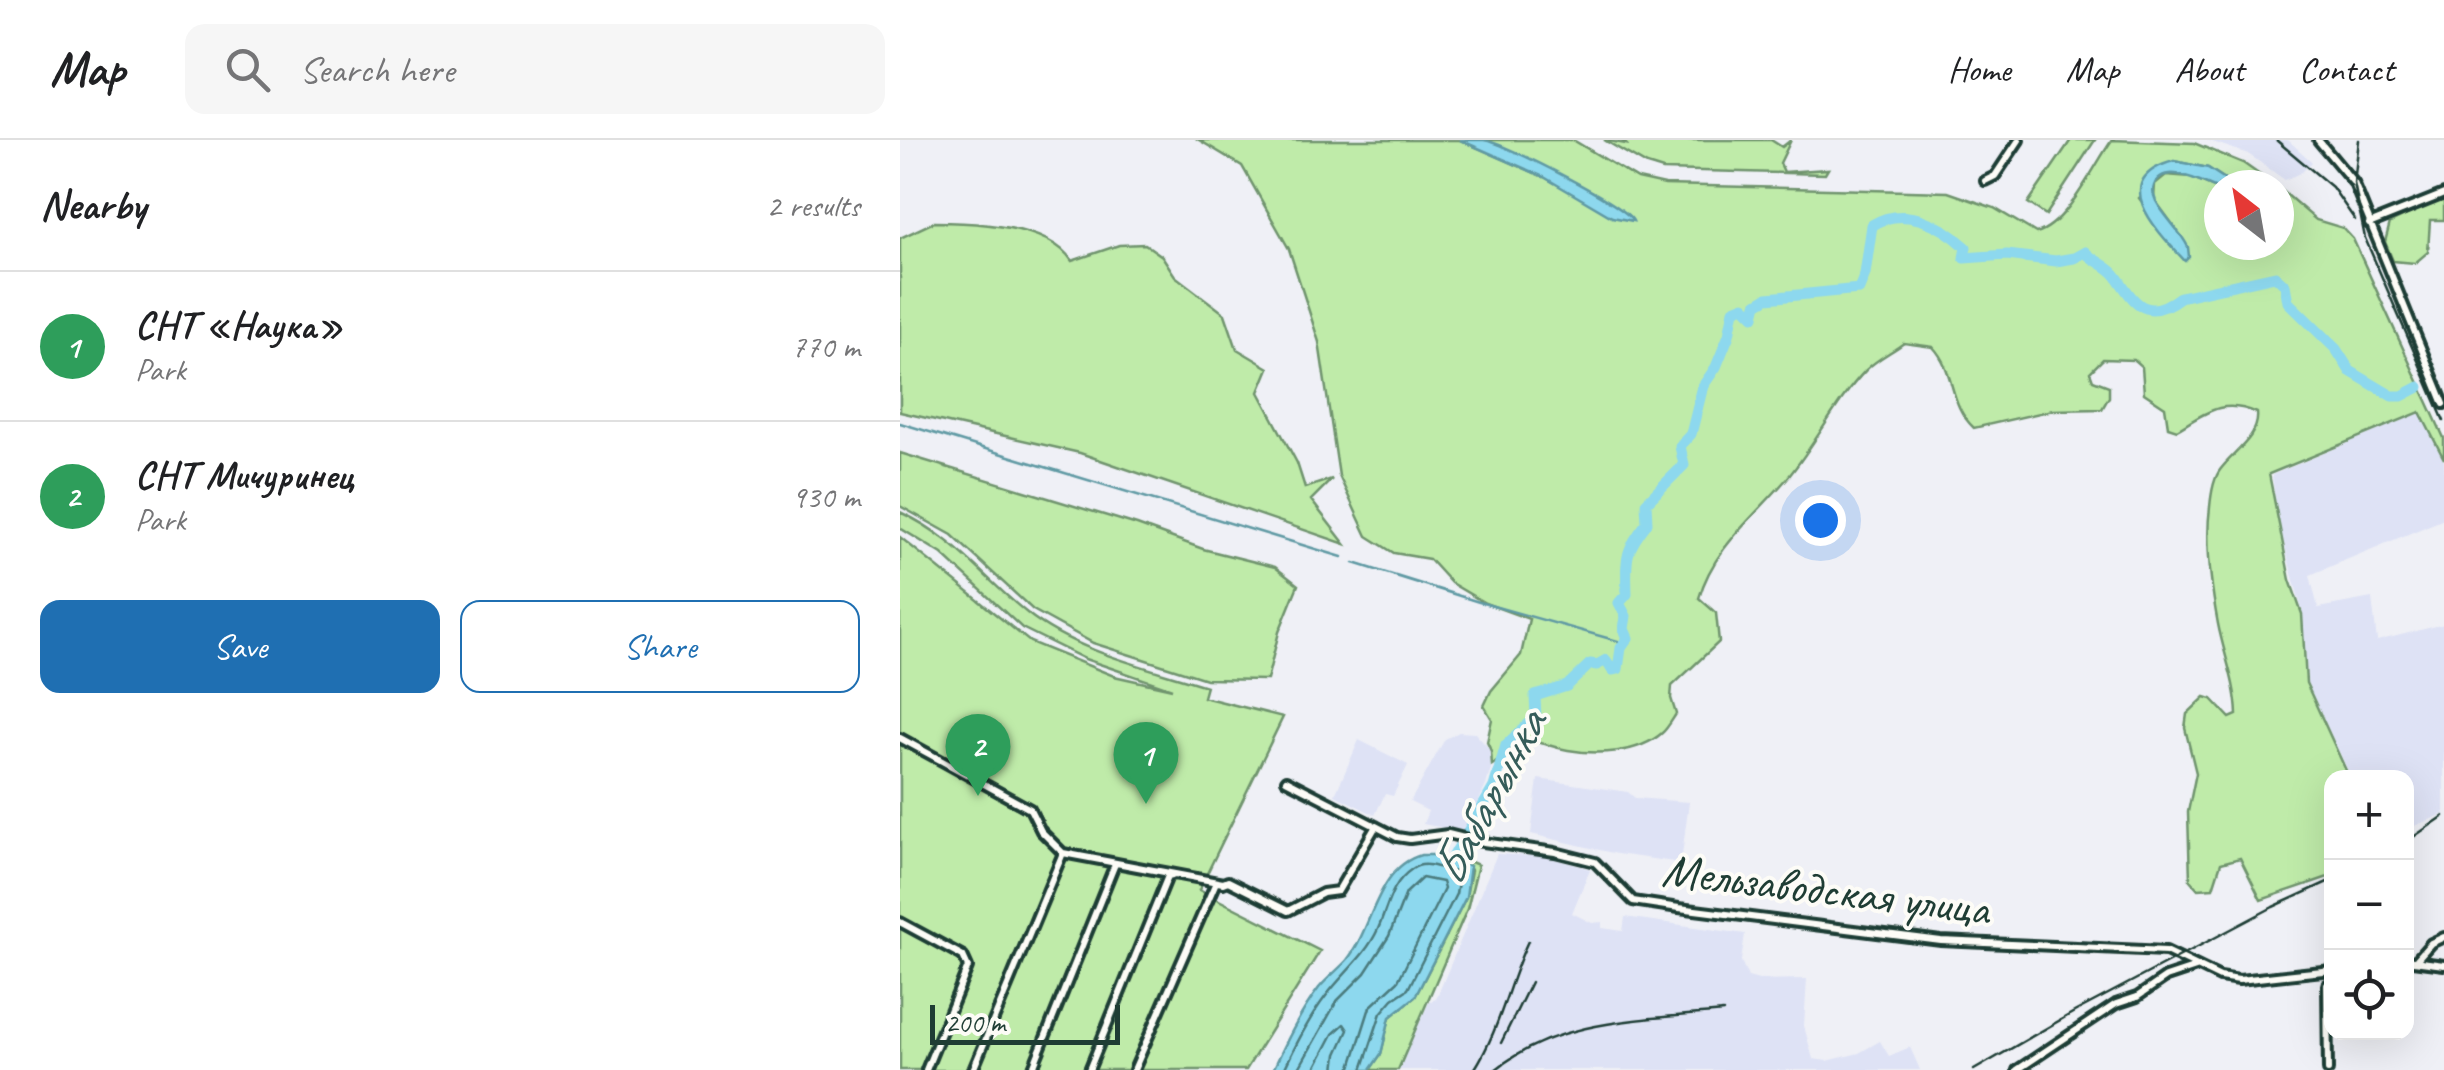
<!DOCTYPE html>
<html lang="en">
<head>
<meta charset="utf-8">
<style>
	:root { --surface:#fff; --page:#f6f6f6; --text:#202124; --muted:#757577; --line:#e0e0e0; --accent:#1f6fb2 }
	body { margin:0; font-family:Caveat,sans-serif; background:var(--page); color:var(--text) }
	.controls { position:absolute; right:30px; bottom:30px; display:grid; overflow:hidden; border-radius:20px; box-shadow:0 10px 40px #0002 }
	.controls button { width:90px; height:90px; display:grid; place-items:center; padding:0; border:0; border-bottom:2px solid var(--line); background:var(--surface); color:var(--text); font:50px sans-serif }
	.compass { position:absolute; left:1304px; top:30px; width:90px; height:90px; border-radius:50%; background:var(--surface); box-shadow:0 10px 40px #0002; rotate:329deg }
	.scale { position:absolute; left:30px; bottom:25px; width:190px; box-sizing:border-box; padding-left:10px; border:5px solid #1f3d34; border-top:0; font-size:28px; line-height:35px; white-space:nowrap; color:#1f3d34; -webkit-text-stroke:8px #fdfcf7; paint-order:stroke }
	.you { position:absolute; left:920px; top:380px; width:35px; height:35px; margin:-25px; border:8px solid #fff; border-radius:50%; background:#1a73e8; box-shadow:0 0 0 15px #1a73e833 }
	.badge { display:grid; place-items:center; width:65px; height:65px; border-radius:50%; background:var(--accent); color:#fff; font-size:32px; font-weight:700 }
	.pin { position:absolute; translate:-50% -82px; filter:drop-shadow(0 2px 5px #0008) }
	.pin::after { content:''; position:absolute; top:52px; width:35px; height:30px; background:inherit; clip-path:polygon(0 0,100% 0,50% 100%) }
	.list { margin:0; padding:0; list-style:none }
	h2 { display:flex; justify-content:space-between; align-items:center; height:130px; margin:0; padding:0 40px; font-size:42px }
	h2 small { font-size:32px; font-weight:400; color:var(--muted) }
	.list li { display:grid; grid-template-columns:65px 1fr auto; gap:30px; align-items:center; box-sizing:border-box; height:150px; padding:0 40px; border-top:2px solid var(--line) }
	.list b { display:block; font-size:38px; white-space:nowrap }
	.list p { margin:0; font-size:32px; white-space:nowrap; color:var(--muted) }
	.list em { font-size:32px; font-style:normal; color:var(--muted) }
	.actions { display:flex; gap:20px; padding:30px 40px }
	.actions a { flex:1; padding:22px 0; border:2px solid var(--accent); border-radius:20px; text-align:center; font-size:35px; color:var(--accent) }
	.actions .main { background:var(--accent); color:#fff }
	.icon { flex:none; width:55px; height:55px; fill:none; stroke:currentColor; stroke-width:2; stroke-linecap:round; stroke-linejoin:round }
	.map { position:relative; flex:none; width:1544px; height:930px; overflow:hidden }
	header { display:flex; align-items:center; gap:60px; box-sizing:border-box; height:140px; padding:0 50px; background:var(--surface); border-bottom:2px solid var(--line) }
	header strong { font-size:48px }
	nav { display:flex; gap:55px; margin-inline-start:auto; font-size:35px }
	.search { width:700px; height:90px; background:var(--page); display:flex; align-items:center; gap:25px; box-sizing:border-box; padding:0 35px; border-radius:20px; color:var(--muted); font-size:38px }
	main { display:flex }
	aside { flex:1; background:var(--surface) }
	.map>svg:first-child { display:block }
	.built { fill:#dee2f5 }
	.green { fill:#bfeba9; stroke:#6f946e; stroke-width:2.5 }
	.water { fill:#8dd8ee; stroke:#619aa4; stroke-width:2.5 }
	.lines { fill:none; stroke-linecap:round; stroke-linejoin:round }
	.shore { stroke:#4b7b7e; stroke-width:2.5 }
	.stream { stroke:#619aa4; stroke-width:2.5 }
	.river { stroke:#8dd8ee; stroke-width:11 }
	.minor-casing { stroke:#1f3d34; stroke-width:14 }
	.minor { stroke:#fdfcf7; stroke-width:6 }
	.rail { stroke:#1f3d34; stroke-width:2.5 }
	.labels { text-anchor:middle; stroke-width:8; stroke-linejoin:round; paint-order:stroke }
	.street-label { font-size:48px; fill:#1f3d34; stroke:#fdfcf7 }
	.water-label { font-size:50px; font-style:italic; fill:#355c59; stroke:#fdfcf7 }
</style>
</head>
<body>
<header>
<strong>Map</strong>
<div class="search"><svg class="icon" aria-label="search" viewBox="0 0 24 24"><circle cx="10" cy="10" r="6"/><path d="M15 15l6 6"/></svg>Search here</div>
<nav><a>Home</a><a>Map</a><a>About</a><a>Contact</a></nav>
</header>
<main>
<aside>
<h2>Nearby<small>2 results</small></h2>
<ul class="list">
<li><span class="badge" style="background:#2e9e5b">1</span><div><b>СНТ «Наука»</b><p>Park</p></div><em>770 m</em></li>
<li><span class="badge" style="background:#2e9e5b">2</span><div><b>СНТ Мичуринец</b><p>Park</p></div><em>930 m</em></li>
</ul>
<div class="actions"><a class="main">Save</a><a>Share</a></div>
</aside>
<div class="map">
<svg width="1544" height="930" viewBox="0 0 1544 930">
	<rect width="100%" height="100%" fill="#eff0f6"/>
	<filter id="ink" filterUnits="userSpaceOnUse"><feTurbulence type="fractalNoise" baseFrequency=".01" numOctaves="2"/><feDisplacementMap in="SourceGraphic" scale="20" xChannelSelector="R" yChannelSelector="G"/><feConvolveMatrix kernelMatrix="1 2 1 2 8 2 1 2 1" color-interpolation-filters="sRGB"/></filter>
	<g filter="url(#ink)">
		<path class="built" d="M1307,0H1388L1412,22L1402,32L1385,40L1348,14Z
			M1520,273L1544,321V379L1410,435L1418,468L1472,458L1477,501L1544,484V674L1507,689L1506,638L1451,637L1407,543L1403,474L1378,381L1372,335Z
			M559,592L575,593L591,611L592,625L586,645L565,692L523,684L528,671L510,662L545,599Z
			M459,600L508,625L493,656L485,654L475,675L435,655Z
			M638,639L728,652L735,658L789,662L781,723L717,714L631,694Z
			M597,714L648,717L690,729L672,773L692,783L702,782V788L723,791L725,777L845,794L841,821L848,837L859,840L907,839L904,886L913,919L927,921L959,913L980,901L989,916L1010,907L1020,930H498L529,862L536,859Z"/>
		<path class="green" d="M299,0H560L644,37L708,72L693,52L586,0H673L738,39L765,45L1048,52L1094,68L1136,93C1167,85 1194,25 1212,0L1294,3L1343,23L1374,45H1334L1308,28L1274,21L1239,58L1285,121L1277,90L1254,59L1255,44L1266,35L1291,37L1319,49V105H1348L1354,114L1364,105H1379V48L1416,80L1443,88L1453,99L1544,298V319L1520,272L1369,334L1390,440L1402,474L1406,543L1449,637L1432,638L1431,736L1361,760L1340,718L1321,723L1313,748L1298,749L1290,740L1288,672L1296,633L1285,588L1287,574L1305,557L1312,559L1330,578L1337,575C1336,543 1324,515 1318,484C1311,447 1305,404 1310,367C1311,356 1314,338 1320,330C1332,313 1360,297 1357,273C1323,258 1307,272 1277,290L1268,287L1265,267L1244,253L1242,227L1234,220L1203,219L1190,232L1193,240L1209,246V257L1202,269L1153,270L1074,288C1048,264 1056,232 1033,207L1004,203C992,212 977,219 966,230C936,261 917,302 889,336C856,376 814,406 799,458L816,473L819,502L772,546L771,558L776,574C772,580 767,589 762,593C738,614 697,615 668,610C641,605 644,599 614,604L607,615L592,625L591,611L587,602L592,579L584,566L591,551L621,515L629,479L585,463L551,443L529,419L494,413L467,396L439,336L419,202L389,109L342,26Z
			M704,0L726,4L722,0H871L882,7L891,0L880,23L884,32L928,29L925,34L763,30L747,25Z
			M1171,0H1195L1146,75L1128,63Z
			M1544,57V80H1530L1528,112L1515,123L1493,121L1485,102L1490,83Z
			M34,82C73,82 149,85 172,121L219,105L245,104L262,116L275,136L325,174L337,209L369,228L359,252L397,323L405,348L432,339L411,360L445,404L180,313L0,272V98Z
			M0,313L237,385L303,409L375,427L398,445L379,492L367,540L306,539L193,503L133,470L52,395L0,366Z
			M0,372C56,398 81,436 127,473C176,512 247,527 306,546L303,557L383,577L299,750L420,811L346,930H0V397L130,502L214,536L272,549L185,519L122,488L42,414L0,388Z
			M571,722L578,725L567,769L498,930H470L481,914L490,877L515,857L547,795L566,757L571,730L566,723Z"/>
		<path class="water" d="M560,0C568,0 577,0 584,0C604,3 726,65 733,81L712,77L644,37Z
			M1274,21L1308,28L1334,45H1319V49C1304,43 1263,20 1254,46C1252,52 1254,56 1256,61C1265,78 1280,90 1288,107L1289,117L1285,121C1256,90 1206,39 1274,21Z
			M521,715H534L570,726L566,757L515,857L490,877L481,914L470,930H373C386,902 400,873 419,848C427,838 438,830 447,820C473,788 476,728 521,715Z"/>
		<g class="lines">
			<path class="shore" d="M384,930C396,904 409,878 426,856C443,833 466,816 478,789C488,767 490,744 512,729C526,719 542,730 557,732L559,737L556,754L508,849L493,859L481,873L462,930
				M398,930L437,861L465,833L489,796L506,753L522,738L542,742L544,749L498,841L470,867L450,930
				M414,930L433,894L444,884L448,890L437,914L435,930"/>
			<path class="stream" d="M0,283L442,417
				M454,423L579,462L725,503"/>
			<path class="river" d="M543,734L594,647L606,605L636,577L635,556L667,546L690,524L697,525L706,520L712,530L718,529L721,508L728,498L724,489L726,476L719,463L727,454C726,418 724,412 747,383L746,363L784,325L780,306L791,294L803,246L816,227L829,195L834,170L844,166L854,176L857,164L867,158L959,149L965,134L972,85C1004,65 1041,84 1066,107L1064,118L1107,115L1156,121L1174,118L1185,112C1194,122 1210,126 1217,137C1236,165 1247,182 1280,157L1375,136L1385,145L1388,162L1436,209L1450,231L1492,256H1502L1519,247"/>
			<g class="minor-casing">
				<path id="minor" d="M1418,0L1454,43L1544,264
					M1085,41L1095,36L1119,0
					M1469,84L1544,54
					M0,598L130,669L141,691L163,713L323,743L328,741L388,771L423,753L438,751L476,686
					M386,640L497,697L510,699L548,694L576,701L655,712L695,722L733,761L779,768L1041,801L1266,811L1320,837L1339,840L1432,830
					M0,782L63,816L68,827L26,930
					M1517,819L1531,803L1544,797
					M1506,820L1544,825
					M1427,845L1428,930
					M73,930L163,713
					M132,930L215,724
					M189,930L268,736L272,735
					M234,930L316,742
					M1117,930L1216,864L1237,857L1266,837L1296,827"/>
			</g>
			<use href="#minor" class="minor"/>
			<path class="rail" d="M1376,0L1432,47L1455,80
				M1459,0L1454,43L1465,98L1544,281
				M1506,702L1544,676
				M601,903L631,842
				M574,930C600,890 608,843 628,801
				M595,930C659,878 745,880 823,872
				M1074,930L1176,871L1373,767L1432,740"/>
		</g>
	</g>
	<g class="labels">
		<g class="street-label">
			<text transform="translate(926 748) rotate(7)" y="17">Мельзаводская улица</text>
		</g>
		<g class="water-label">
			<text transform="translate(587 657) rotate(-62)" y="18">Бабарынка</text>
		</g>
	</g>
</svg>
<div class="controls">
<button>+</button>
<button>−</button>
<button><svg class="icon" aria-label="locate" viewBox="0 0 24 24"><circle cx="12" cy="12" r="6"/><path d="M12 2v4M12 18v4M2 12h4M18 12h4"/></svg></button>
</div>
<svg class="compass" viewBox="-18 -18 36 36"><path d="M0-13l5 13h-10z" fill="#e53935"/><path d="M0 13l5-13h-10z" fill="#757577"/></svg>
<div class="scale">200 m</div>
<div class="you"></div>
<div class="pin badge" style="left:246px;top:664px;background:#2e9e5b">1</div>
<div class="pin badge" style="left:78px;top:656px;background:#2e9e5b">2</div>
</div>
</main>
</body>
</html>
